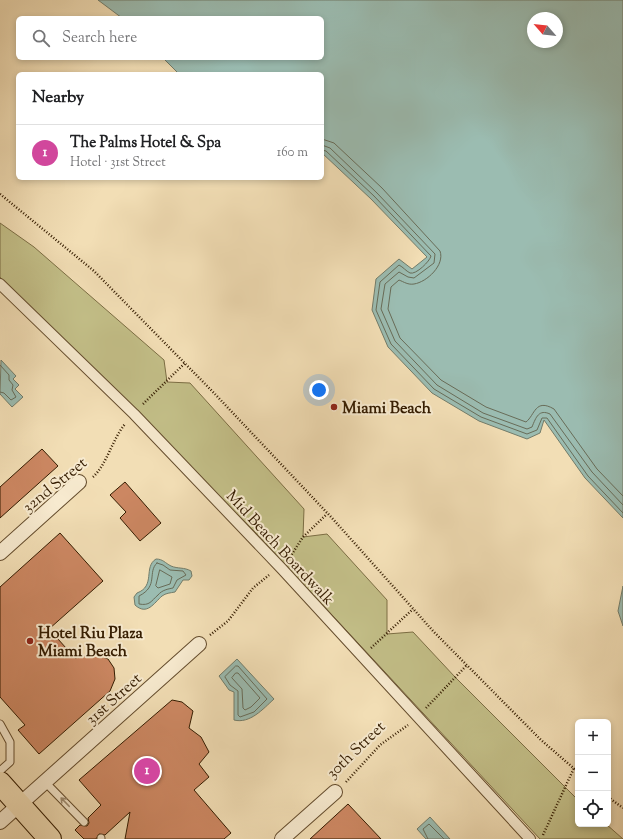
<!DOCTYPE html>
<html lang="en">
<head>
<meta charset="utf-8">
<style>
	:root { --surface:#fff; --page:#f6f6f6; --text:#202124; --muted:#757577; --line:#e0e0e0; --accent:#b45309 }
	body { margin:0; font-family:"Sorts Mill Goudy",serif; background:var(--page); color:var(--text) }
	.controls { position:absolute; right:12px; bottom:12px; display:grid; overflow:hidden; border-radius:6px; box-shadow:0 2px 6px #0003 }
	.controls button { width:36px; height:36px; display:grid; place-items:center; padding:0; border:0; border-bottom:1px solid var(--line); background:var(--surface); color:var(--text); font:20px sans-serif }
	.compass { position:absolute; left:527px; top:12px; width:36px; height:36px; border-radius:50%; background:var(--surface); box-shadow:0 2px 6px #0003; rotate:298deg }
	.you { position:absolute; left:319px; top:390px; width:14px; height:14px; margin:-10px; border:3px solid #fff; border-radius:50%; background:#1a73e8; box-shadow:0 0 0 6px #1a73e833 }
	.badge { display:grid; place-items:center; width:26px; height:26px; border-radius:50%; background:var(--accent); color:#fff; font-size:13px; font-weight:700 }
	.pin { position:absolute; translate:-50% -50%; border:2px solid #fff; box-shadow:0 1px 4px #0006 }
	.list { margin:0; padding:0; list-style:none }
	h2 { display:flex; justify-content:space-between; align-items:center; height:52px; margin:0; padding:0 16px; font-size:17px }
	h2 small { font-size:13px; font-weight:400; color:var(--muted) }
	.list li { display:grid; grid-template-columns:26px 1fr auto; gap:12px; align-items:center; box-sizing:border-box; height:56px; padding:0 16px; border-top:1px solid var(--line) }
	.list b { display:block; font-size:15px; white-space:nowrap }
	.list p { margin:0; font-size:13px; white-space:nowrap; color:var(--muted) }
	.list em { font-size:13px; font-style:normal; color:var(--muted) }
	.icon { flex:none; width:22px; height:22px; fill:none; stroke:currentColor; stroke-width:2; stroke-linecap:round; stroke-linejoin:round }
	.map { position:relative; flex:none; width:623px; height:839px; overflow:hidden }
	.search { position:absolute; background:var(--surface); box-shadow:0 2px 6px #0003; left:16px; top:16px; width:308px; height:44px; display:flex; align-items:center; gap:10px; box-sizing:border-box; padding:0 14px; border-radius:6px; color:var(--muted); font-size:15px }
	.panel { position:absolute; background:var(--surface); box-shadow:0 2px 6px #0003; left:16px; top:72px; width:308px; height:108px; border-radius:6px }
	.map>svg:first-child { display:block }
	.green { fill:#c3bf88; stroke:#7c6e44 }
	.water { fill:#9bbcb1; stroke:#727c6a; fill-rule:evenodd }
	.lines { fill:none; stroke-linecap:round; stroke-linejoin:round }
	.shore { stroke:#686c58; stroke-width:1 }
	.building { fill:#cc8762; stroke:#341c00 }
	.service-casing { stroke:#644c2d; stroke-width:9 }
	.pedestrian-casing { stroke:#644c2d; stroke-width:12 }
	.minor-casing { stroke:#644c2d; stroke-width:16 }
	.primary-casing { stroke:#341c00; stroke-width:24 }
	.path { stroke:#341c00; stroke-width:2.5; stroke-dasharray:1 2; stroke-linecap:butt }
	.service { stroke:#f7eacf; stroke-width:7 }
	.pedestrian { stroke:#f7eacf; stroke-width:10 }
	.minor { stroke:#f7eacf; stroke-width:14 }
	.primary { stroke:#f2deb5; stroke-width:22 }
	.oneway { stroke:#9f8d72 }
	.poi-dot { fill:#8f2418; stroke:#f7eacf; stroke-width:1.5 }
	.labels { text-anchor:middle; stroke-width:4; stroke-linejoin:round; paint-order:stroke }
	.poi-label { font-size:16px; font-weight:bold; fill:#341c00; stroke:#f7eacf; text-anchor:start }
	.street-label { font-size:16px; fill:#341c00; stroke:#f7eacf }
</style>
</head>
<body>
<div class="map">
<svg width="623" height="839" viewBox="0 0 623 839">
	<rect width="100%" height="100%" fill="#f2deb5"/>
	<filter id="stains"><feTurbulence type="fractalNoise" baseFrequency=".005" numOctaves="4"/><feColorMatrix values="0 0 0 0 .2 0 0 0 0 .09 0 0 0 0 .02 0 0 0 .5 -.17"/></filter>
	<radialGradient id="worn" r=".72"><stop offset=".6" stop-color="#630" stop-opacity="0"/><stop offset="1" stop-color="#630" stop-opacity=".3"/></radialGradient>
	<path class="green" d="M0,223L34,247L164,360L167,382L190,383L304,509L303,537L327,534L387,600V634L413,632L455,677L578,800V824H606L623,839H540L254,531L134,414L0,277Z"/>
	<path class="water" d="M98,0H623V518L585,478L544,420L540,433L527,439L479,421L432,393L388,347L372,310L376,279L399,259L412,269L427,257L371,199L322,153V74H179L163,58H322V18H122ZM533,18H557V42H533Z
		M1,360L16,376L13,379L19,385L15,389L23,397L12,407L0,394Z
		M156,559C163,559 165,563 171,566C178,569 184,567 191,571L192,576L189,580H183L175,592C170,593 166,593 162,596C154,603 147,616 135,605L134,597L137,593C156,586 143,567 156,559Z
		M623,586V626L618,611Z
		M237,659L274,699C263,709 250,724 234,720V692L229,690L219,676Z
		M430,817L450,839H426L417,829Z"/>
	<g class="lines">
		<path class="shore" d="M322,139L334,143L382,188L440,251C445,265 427,282 414,284C408,285 404,282 399,280L391,287L388,309L400,338L441,380L486,407L526,422C535,415 535,398 554,409L597,469L623,496
			M322,145L330,148L377,193L435,254L434,263L414,278L408,277L399,272L385,284L381,309L395,341L437,385L483,413L527,429L532,427C536,417 539,409 550,414L592,472L623,505
			M322,150L326,151L374,196L431,256C430,261 416,275 410,273C406,271 403,267 399,265L380,282L376,310L391,344L434,389L481,417L527,434L537,430L542,418H547L588,476L623,513
			M0,365L9,375V380L13,385L12,390L16,397L11,400L4,393L0,392
			M157,563L163,565L170,570L183,571L186,575L177,580L173,588C168,589 162,590 158,595C151,601 150,606 139,604V596C159,586 147,572 157,563Z
			M160,570L172,577L170,584L158,588L156,586Z
			M236,666H238L267,699L254,712L240,717L238,715V691L230,685L225,677Z
			M236,673H238L260,698L251,707L245,710L243,708L242,689L232,678Z
			M428,839L423,829L429,824L444,839"/>
	</g>
	<path class="building" d="M42,449L58,466L0,518V487Z
		M125,482L161,523L140,541L120,518L126,512L110,495Z
		M60,533L103,581L49,629L75,658L95,654L108,659L114,668L115,679L110,691L39,754L18,730L25,725L0,697V587Z
		M172,700L182,702L193,711L189,728L201,737L209,752L199,764L209,777L194,790L231,833L224,839H125L130,812L105,835L99,834L96,839H84L75,830L80,825L87,826L89,823L88,818L101,805L79,780Z
		M348,804L381,839H310Z"/>
	<g class="lines">
		<g class="service-casing">
			<path id="service" d="M0,724L10,742V762L0,771
				M45,782L84,822
				M101,838V839"/>
		</g>
		<g class="pedestrian-casing">
			<path id="pedestrian" d="M0,284L134,414L282,569L530,839"/>
		</g>
		<g class="minor-casing">
			<path id="minor" d="M0,553L79,482
				M0,822L199,644
				M282,839L335,792"/>
		</g>
		<g class="primary-casing">
			<path id="primary" d="M0,783L50,839"/>
		</g>
		<path class="path" d="M0,194L94,271L214,393L332,518L433,631L541,740L578,772
			M143,404L185,363
			M93,477C107,464 112,440 125,424
			M290,557L303,537L327,514
			M210,635L228,621L253,588L269,575
			M371,648L413,609
			M426,708L466,666
			M346,782L380,745L408,725
			M608,797L623,808
			M543,835L574,768"/>
		<use href="#service" class="service"/>
		<use href="#pedestrian" class="pedestrian"/>
		<use href="#minor" class="minor"/>
		<use href="#primary" class="primary"/>
	</g>
	<defs><path id="oneway-shaft" d="M-6 0H5M1.5-3L5.5 0L1.5 3" fill="none" stroke-width="1.6" stroke-linecap="round" stroke-linejoin="round"/></defs>
	<use class="oneway" href="#oneway-shaft" transform="translate(65 802) rotate(-134)"/>
	<g class="poi-dot">
		<circle cx="334" cy="407" r="4"/>
		<circle cx="30" cy="641" r="4"/>
	</g>
	<g class="labels">
		<g class="poi-label">
			<text x="342" y="413">Miami Beach</text>
			<text x="38" y="638">Hotel Riu Plaza<tspan x="38" dy="18">Miami Beach</tspan></text>
		</g>
		<g class="street-label">
			<text transform="translate(54 484) rotate(-39)" y="6">32nd Street</text>
			<text transform="translate(281 547) rotate(47)" y="6">Mid Beach Boardwalk</text>
			<text transform="translate(113 698) rotate(-42)" y="6">31st Street</text>
			<text transform="translate(355 749) rotate(-44)" y="6">30th Street</text>
		</g>
	</g>
	<rect width="100%" height="100%" filter="url(#stains)"/>
	<rect width="100%" height="100%" fill="url(#worn)"/>
</svg>
<div class="controls">
<button>+</button>
<button>−</button>
<button><svg class="icon" aria-label="locate" viewBox="0 0 24 24"><circle cx="12" cy="12" r="6"/><path d="M12 2v4M12 18v4M2 12h4M18 12h4"/></svg></button>
</div>
<svg class="compass" viewBox="-18 -18 36 36"><path d="M0-13l5 13h-10z" fill="#e53935"/><path d="M0 13l5-13h-10z" fill="#757577"/></svg>
<div class="you"></div>
<div class="pin badge" style="left:147px;top:771px;background:#d1479c">1</div>
<div class="search"><svg class="icon" aria-label="search" viewBox="0 0 24 24"><circle cx="10" cy="10" r="6"/><path d="M15 15l6 6"/></svg>Search here</div>
<section class="panel">
<h2>Nearby<small></small></h2>
<ul class="list">
<li><span class="badge" style="background:#d1479c">1</span><div><b>The Palms Hotel &amp; Spa</b><p>Hotel · 31st Street</p></div><em>160 m</em></li>
</ul>
</section>
</div>
</body>
</html>
